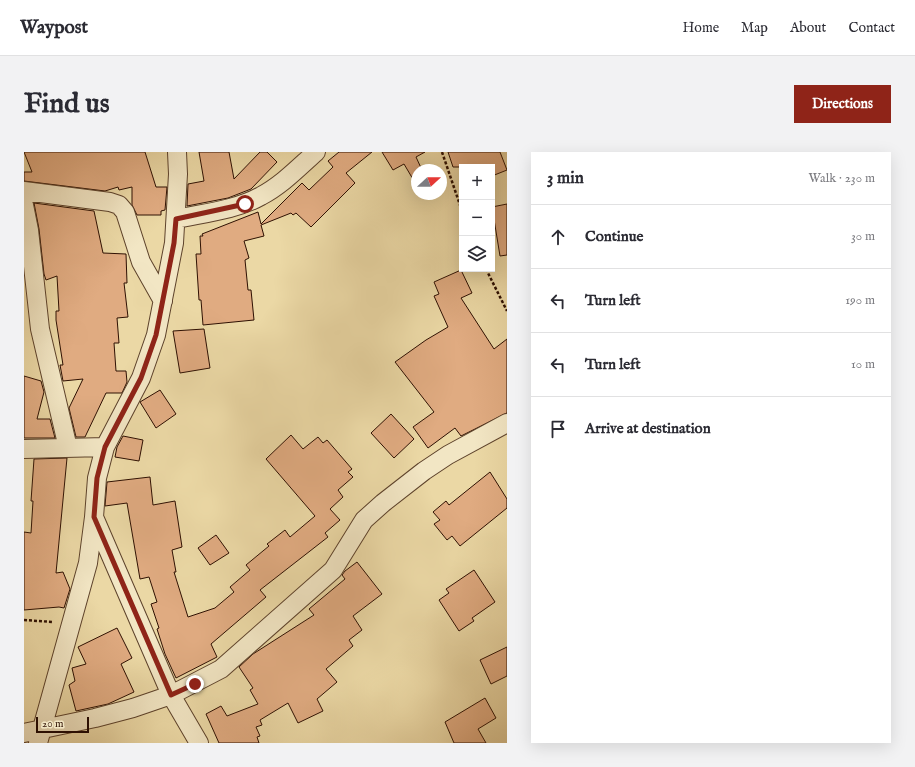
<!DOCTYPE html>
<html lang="en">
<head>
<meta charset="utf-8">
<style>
	:root { --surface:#fff; --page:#f2f2f3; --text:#2b2b33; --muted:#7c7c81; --line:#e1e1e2; --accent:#8f2418 }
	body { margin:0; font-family:"IM FELL English",serif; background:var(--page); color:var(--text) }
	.controls { position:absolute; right:12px; top:12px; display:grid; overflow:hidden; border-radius:0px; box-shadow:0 4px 16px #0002 }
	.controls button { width:36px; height:36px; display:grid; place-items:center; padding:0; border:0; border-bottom:1px solid var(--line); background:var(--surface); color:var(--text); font:20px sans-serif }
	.compass { position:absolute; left:387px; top:12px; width:36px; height:36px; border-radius:50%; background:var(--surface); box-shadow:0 4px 16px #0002; rotate:69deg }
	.scale { position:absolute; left:12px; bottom:10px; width:53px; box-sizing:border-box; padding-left:4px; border:2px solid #2e1002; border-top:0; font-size:11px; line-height:14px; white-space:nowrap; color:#2e1002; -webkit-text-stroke:3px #f2e6c4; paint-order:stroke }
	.stop { position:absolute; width:12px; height:12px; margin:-9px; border:3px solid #8f2418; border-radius:50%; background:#fff }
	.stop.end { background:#8f2418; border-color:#fff; box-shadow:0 1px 4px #0008 }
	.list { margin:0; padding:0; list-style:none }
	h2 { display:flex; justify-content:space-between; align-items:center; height:52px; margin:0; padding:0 16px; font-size:17px }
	h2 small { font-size:13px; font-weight:400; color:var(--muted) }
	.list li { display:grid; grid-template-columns:26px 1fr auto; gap:12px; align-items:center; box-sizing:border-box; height:64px; padding:0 16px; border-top:1px solid var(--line) }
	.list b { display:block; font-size:15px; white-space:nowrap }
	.list em { font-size:13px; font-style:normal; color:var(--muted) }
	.icon { flex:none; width:22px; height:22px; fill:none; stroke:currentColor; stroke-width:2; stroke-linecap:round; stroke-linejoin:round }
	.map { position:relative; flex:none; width:483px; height:591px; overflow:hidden; border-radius:0px }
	header { display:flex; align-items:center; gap:24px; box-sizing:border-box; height:56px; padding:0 20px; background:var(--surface); border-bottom:1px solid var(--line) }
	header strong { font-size:19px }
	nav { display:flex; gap:22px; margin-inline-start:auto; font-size:14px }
	.intro { display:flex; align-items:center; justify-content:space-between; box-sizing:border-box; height:96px; padding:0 24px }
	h1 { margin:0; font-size:28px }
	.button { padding:10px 18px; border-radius:0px; background:var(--accent); color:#fff; font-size:14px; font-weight:700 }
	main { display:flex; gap:24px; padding:0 24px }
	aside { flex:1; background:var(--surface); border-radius:0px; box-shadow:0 4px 16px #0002 }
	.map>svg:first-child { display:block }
	.building { fill:#e0ab81; stroke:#2e1002 }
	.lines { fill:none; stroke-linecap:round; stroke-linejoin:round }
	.minor-casing { stroke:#5d422b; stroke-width:20 }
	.path { stroke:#2e1002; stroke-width:2.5; stroke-dasharray:3 2; stroke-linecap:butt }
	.minor { stroke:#f2e6c4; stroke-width:18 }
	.route { stroke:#8f2418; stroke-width:5 }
</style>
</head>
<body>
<header>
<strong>Waypost</strong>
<nav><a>Home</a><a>Map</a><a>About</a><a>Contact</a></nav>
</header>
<div class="intro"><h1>Find us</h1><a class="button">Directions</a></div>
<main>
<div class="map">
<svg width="483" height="591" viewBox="0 0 483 591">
	<rect width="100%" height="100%" fill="#ebd8a5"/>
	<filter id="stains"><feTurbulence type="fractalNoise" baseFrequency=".005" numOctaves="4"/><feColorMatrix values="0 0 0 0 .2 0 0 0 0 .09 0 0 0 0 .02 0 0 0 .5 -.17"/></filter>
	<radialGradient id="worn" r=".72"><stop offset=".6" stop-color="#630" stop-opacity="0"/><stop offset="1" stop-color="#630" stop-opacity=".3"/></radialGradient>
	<path class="building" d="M0,0H121L132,35H143L141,58L137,59V63H113L108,53V35L95,38L94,35L81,39L0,29V20H8Z
		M175,0H205L210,27L236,0H243L253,10L227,37L204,46L163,54L164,32L180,29Z
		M315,0H348L322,21L331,31L287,75L272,61L269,63L267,61L237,73L240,84L220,89L225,106L221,108L224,138H227L230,168L179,173L177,148H175L172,102H177L176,84H179L178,82L234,60L237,72L278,31L285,38L309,15L304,9Z
		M358,0H401L392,5L398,18H393V34L380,12L369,18Z
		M424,0H476L483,18L468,24V15H429Z
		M10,51L70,59L79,101L102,102L103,131H100L104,165L93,166L95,191H90L92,219H102L103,230L98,241H82L61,285H52L45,256L59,227L39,229L36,213H39L32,168V159H35L33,124L22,128L20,122L15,77Z
		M483,52V103L476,104L468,55Z
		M437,118L448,141L437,146L470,197L483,187V261L437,284L431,276L404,296L389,275L410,260L371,210L402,188L424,175L410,144L415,142L410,130Z
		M180,177L186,216L156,221L149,179Z
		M0,224L17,229L20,240L13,267H26L31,286H0Z
		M136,238L152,262L132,276L116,250Z
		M367,262L390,287L370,306L347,281Z
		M267,283L279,297L294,285L299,291L303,288L328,317L324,320L329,325L314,338L319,345L306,357L316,368L301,381L304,385L236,438L242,445L187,492L193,505L152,526L141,502L133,477L135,476L127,452L133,450L125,425L116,427L103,351L81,354L83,330L126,325L129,353L151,349L158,395L148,398L152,420H150L164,465L191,456L210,440L206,435L226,418L222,413L245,394L243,392L261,378L266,385L291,364L242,307Z
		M99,284L119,288L115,309L91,305L93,295Z
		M43,306L32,421L39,420L46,437L40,456L35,455L0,458V380L7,381L9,349H7L10,307Z
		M466,320L483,347V356L436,394L428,384L423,388L410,372L416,368L409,360L422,349L425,353Z
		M192,383L205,401L186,413L174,396Z
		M333,410L358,442L329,464L338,478L325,488L329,494L302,517L313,530L293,547L299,559L274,571L264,551L236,568L238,573L232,575L236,584L233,585L235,591H195L182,562L197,554L203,564L234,552L226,538L229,536L215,515L229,502L290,463L285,457L321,427L318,423L321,419Z
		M450,418L471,450L448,466L450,469L435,479L415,448L425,441L422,437Z
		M93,476L108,506L97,512L110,540L84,552L52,559L45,533L51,529L48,516L62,512L54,495Z
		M483,495V524L467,532L456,508Z
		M461,546L472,566L454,577L462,591H430L421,570Z"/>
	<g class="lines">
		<g class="minor-casing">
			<path id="minor" d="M0,39L86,50L95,53L101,60L117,110L139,149
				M0,53L5,78L16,177L44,296
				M152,67C180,61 212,58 237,44C258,33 275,15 292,0
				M0,297L81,295
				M70,365L147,543L175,591
				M0,581L71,566L109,556L147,543L197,517L309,418L340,368L359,351L400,319L424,303L483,271
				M14,591L64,411L70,365L73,326L81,295L117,226L132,183L150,91L154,22L153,0"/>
		</g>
		<path class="path" d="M418,0L438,59
			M462,117L483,159
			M0,468L29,470"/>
		<use href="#minor" class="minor"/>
	</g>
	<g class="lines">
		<path class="route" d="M171,532L147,543L70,365L73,326L81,295L117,226L132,183L150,91L152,67L221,52"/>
	</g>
	<rect width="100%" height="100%" filter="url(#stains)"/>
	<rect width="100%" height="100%" fill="url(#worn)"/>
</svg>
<div class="controls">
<button>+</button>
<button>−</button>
<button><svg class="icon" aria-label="layers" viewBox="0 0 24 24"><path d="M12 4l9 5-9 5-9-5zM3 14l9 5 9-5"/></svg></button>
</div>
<svg class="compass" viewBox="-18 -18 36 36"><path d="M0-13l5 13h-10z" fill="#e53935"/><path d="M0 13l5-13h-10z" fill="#7c7c81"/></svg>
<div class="scale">20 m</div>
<div class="stop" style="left:221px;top:52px"></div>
<div class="stop end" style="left:171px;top:532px"></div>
</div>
<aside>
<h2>3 min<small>Walk · 230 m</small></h2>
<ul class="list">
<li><svg class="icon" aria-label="ahead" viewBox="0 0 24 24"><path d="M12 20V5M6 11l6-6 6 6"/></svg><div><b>Continue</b></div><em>30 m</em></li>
<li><svg class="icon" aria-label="left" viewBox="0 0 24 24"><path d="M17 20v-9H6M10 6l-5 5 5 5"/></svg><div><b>Turn left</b></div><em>190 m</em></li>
<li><svg class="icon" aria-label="left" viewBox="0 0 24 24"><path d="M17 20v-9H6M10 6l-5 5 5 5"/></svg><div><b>Turn left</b></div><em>10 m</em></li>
<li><svg class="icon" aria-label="arrive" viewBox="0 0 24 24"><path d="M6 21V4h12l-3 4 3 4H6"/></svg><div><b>Arrive at destination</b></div></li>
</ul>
</aside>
</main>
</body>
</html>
